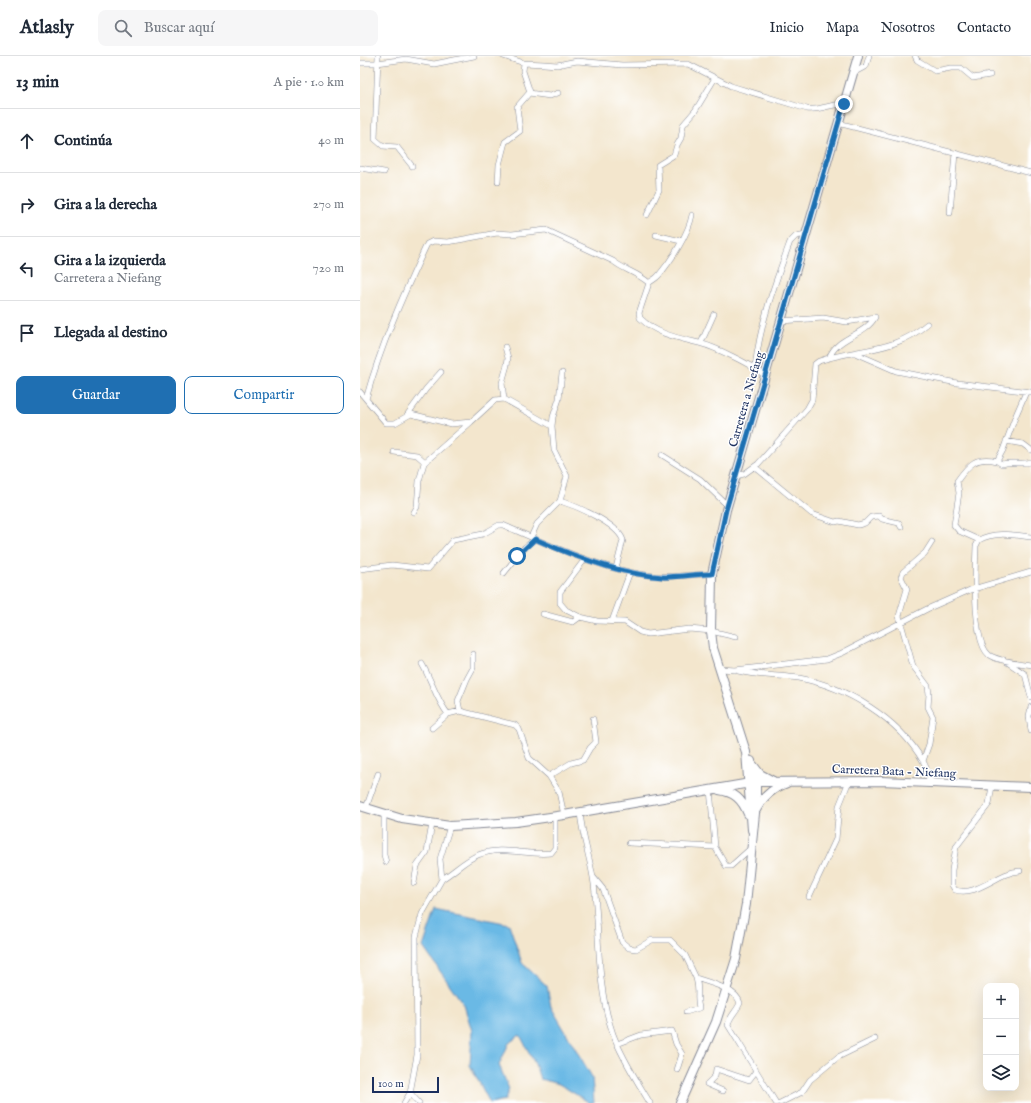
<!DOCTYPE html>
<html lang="es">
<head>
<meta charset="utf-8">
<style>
	:root { --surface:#fff; --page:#f6f6f7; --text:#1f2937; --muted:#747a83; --line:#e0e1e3; --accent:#1f6fb2 }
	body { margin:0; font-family:"IM FELL English",serif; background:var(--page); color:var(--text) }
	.controls { position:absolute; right:12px; bottom:12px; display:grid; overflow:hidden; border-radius:8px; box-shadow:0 4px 16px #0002 }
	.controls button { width:36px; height:36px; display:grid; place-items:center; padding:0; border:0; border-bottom:1px solid var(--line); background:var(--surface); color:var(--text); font:20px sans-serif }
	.scale { position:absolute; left:12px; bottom:10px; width:67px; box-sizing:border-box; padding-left:4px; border:2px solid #1b2f5e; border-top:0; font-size:11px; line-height:14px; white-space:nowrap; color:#1b2f5e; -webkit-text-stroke:3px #fff; paint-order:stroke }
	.stop { position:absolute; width:12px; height:12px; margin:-9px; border:3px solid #1f6fb2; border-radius:50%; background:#fff }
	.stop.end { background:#1f6fb2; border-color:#fff; box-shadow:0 1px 4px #0008 }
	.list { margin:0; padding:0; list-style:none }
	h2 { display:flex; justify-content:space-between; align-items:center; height:52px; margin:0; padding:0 16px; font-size:17px }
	h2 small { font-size:13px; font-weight:400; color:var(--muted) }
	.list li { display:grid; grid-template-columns:26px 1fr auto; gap:12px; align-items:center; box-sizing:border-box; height:64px; padding:0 16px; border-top:1px solid var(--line) }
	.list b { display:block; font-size:15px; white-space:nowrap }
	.list p { margin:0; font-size:13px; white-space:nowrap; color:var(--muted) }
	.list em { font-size:13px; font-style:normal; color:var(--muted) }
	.actions { display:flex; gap:8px; padding:12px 16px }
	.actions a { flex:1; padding:9px 0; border:1px solid var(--accent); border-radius:8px; text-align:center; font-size:14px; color:var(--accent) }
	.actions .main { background:var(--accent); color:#fff }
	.icon { flex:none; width:22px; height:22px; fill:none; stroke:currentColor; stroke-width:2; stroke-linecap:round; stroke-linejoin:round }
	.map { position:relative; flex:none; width:671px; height:1047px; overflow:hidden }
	header { display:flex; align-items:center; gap:24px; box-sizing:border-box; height:56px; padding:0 20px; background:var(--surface); border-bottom:1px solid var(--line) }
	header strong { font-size:19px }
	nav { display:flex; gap:22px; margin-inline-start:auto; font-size:14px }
	.search { width:280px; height:36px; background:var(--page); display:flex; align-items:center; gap:10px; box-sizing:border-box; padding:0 14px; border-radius:8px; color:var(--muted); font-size:15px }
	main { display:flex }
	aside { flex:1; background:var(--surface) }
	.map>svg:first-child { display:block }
	.water { fill:#6ab9e5; stroke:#4274a2 }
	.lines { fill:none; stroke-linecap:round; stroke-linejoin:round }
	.minor-casing { stroke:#878a96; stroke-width:6 }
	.primary-casing { stroke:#878a96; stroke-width:10 }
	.minor { stroke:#fff; stroke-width:5 }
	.primary { stroke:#fff; stroke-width:8 }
	.route { stroke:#1f6fb2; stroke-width:5 }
	.labels { text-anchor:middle; stroke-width:3; stroke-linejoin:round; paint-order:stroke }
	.street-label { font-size:12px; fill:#1b2f5e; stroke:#fff }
</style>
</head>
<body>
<header>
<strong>Atlasly</strong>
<div class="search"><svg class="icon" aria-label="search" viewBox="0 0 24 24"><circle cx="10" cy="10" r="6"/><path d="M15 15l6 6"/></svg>Buscar aquí</div>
<nav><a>Inicio</a><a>Mapa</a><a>Nosotros</a><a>Contacto</a></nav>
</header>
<main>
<aside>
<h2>13 min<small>A pie · 1.0 km</small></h2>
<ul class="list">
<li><svg class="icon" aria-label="ahead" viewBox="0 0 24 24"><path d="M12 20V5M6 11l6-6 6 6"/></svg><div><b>Continúa</b></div><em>40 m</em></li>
<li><svg class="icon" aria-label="right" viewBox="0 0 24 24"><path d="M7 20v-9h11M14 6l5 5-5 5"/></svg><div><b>Gira a la derecha</b></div><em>270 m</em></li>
<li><svg class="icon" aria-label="left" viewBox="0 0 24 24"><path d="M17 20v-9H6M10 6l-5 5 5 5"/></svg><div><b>Gira a la izquierda</b><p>Carretera a Niefang</p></div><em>720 m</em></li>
<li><svg class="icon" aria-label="arrive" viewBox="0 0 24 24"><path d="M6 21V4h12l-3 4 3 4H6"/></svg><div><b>Llegada al destino</b></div></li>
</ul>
<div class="actions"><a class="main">Guardar</a><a>Compartir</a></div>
</aside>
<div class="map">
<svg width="671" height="1047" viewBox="0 0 671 1047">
	<rect width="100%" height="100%" fill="#fff"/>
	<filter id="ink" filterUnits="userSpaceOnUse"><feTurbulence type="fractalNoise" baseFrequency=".025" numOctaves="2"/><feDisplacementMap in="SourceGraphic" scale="8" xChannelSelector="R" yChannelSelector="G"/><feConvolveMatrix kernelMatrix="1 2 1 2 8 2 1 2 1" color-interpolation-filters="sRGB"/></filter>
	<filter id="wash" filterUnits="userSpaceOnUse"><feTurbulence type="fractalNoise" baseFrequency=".012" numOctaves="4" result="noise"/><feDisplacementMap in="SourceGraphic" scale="16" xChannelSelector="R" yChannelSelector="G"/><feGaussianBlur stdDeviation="0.9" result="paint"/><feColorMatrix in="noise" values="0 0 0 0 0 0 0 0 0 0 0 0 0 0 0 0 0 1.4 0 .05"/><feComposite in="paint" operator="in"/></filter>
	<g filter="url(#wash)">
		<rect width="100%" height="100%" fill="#f3e6cd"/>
		<path class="water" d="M76,853L149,868L162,907L187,930L191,951L232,1021L234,1047H230L199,1028L180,1023L175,1008L160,979L149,987L139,1009L149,1033L145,1044L130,1047L110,1009L112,975L104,949L63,891Z"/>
	</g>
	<g filter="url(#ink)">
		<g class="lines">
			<g class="minor-casing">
				<path id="minor" d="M18,0L15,83L23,90L37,91L52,110
					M143,0L164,7L184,8L197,9L217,5L262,9L328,8L371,30L447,53C459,55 471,48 483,48
					M555,0L557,4L575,15L591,12H601L613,22L630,19
					M0,7H17L46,3L74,8L114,0
					M493,17L506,10L509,0
					M169,37L190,40L198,37
					M478,67L671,117
					M0,112L24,116
					M138,126L139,109L145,86L160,75L157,51L170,36L163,15L164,7
					M590,157L595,97
					M287,159L299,134L298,109L314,99L317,89L321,82L323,69L335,55L355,22
					M332,159C329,177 311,205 299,219C296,223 292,224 289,227L279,257L280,262C296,278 318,282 339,287C355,291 393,309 405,320
					M296,179L321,185
					M421,265L463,262L487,266L515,261C505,280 477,280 469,302
					M341,287L354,258
					M497,298L536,315L597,327L671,336
					M395,312C400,267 415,227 430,186L436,180L446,178
					M0,336L26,367H35L51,358L91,368L111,366L135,344L144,343L192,370L194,394L207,420L200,445L177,468L171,481
					M6,343C21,289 43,239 67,188L73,185L88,186L137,177L152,178L186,174L253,205C264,214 278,217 289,227
					M144,343L142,327L147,309L148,302L145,291
					M47,359L66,333L81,316
					M192,370L193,361L199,343L202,317
					M646,385L663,388L671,394
					M34,396L57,399L65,406
					M302,399L340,423L367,449
					M637,405L642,408C652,405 661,409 671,406
					M395,411L452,458L475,466L479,465L498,469L505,467L511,461L519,460L522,463L539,467L541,471
					M376,420L384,418L398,408L447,353L452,344L455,308L459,305C498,292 534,297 567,268
					M200,445C216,450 257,467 263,484L256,512
					M54,456L57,451L59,425L64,407L111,366
					M671,481C654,479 634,475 619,484L616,490C615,512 612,585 629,599C637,605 660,607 671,609
					M619,484L599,475L594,469L599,437L597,425C609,408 616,400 637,405L643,394L656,359L666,336
					M225,503L200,536V547L206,554L220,561L237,565L265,566L280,576L288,578L329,573L351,575L376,581
					M0,513L32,509L68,513L93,484L123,478L139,469H143C189,489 244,515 294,520C313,522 333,518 352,518
					M144,517L165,491L175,483
					M183,558L213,566L220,561
					M252,565L270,516
					M644,604L665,618L671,641
					M62,608C71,623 77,645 88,658
					M361,613L375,614L467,603L482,597L567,553L610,534L671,516
					M378,615C398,620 419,619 439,622C487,631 538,662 563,705C567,712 569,720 572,728
					M671,651L669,660L671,675
					M100,655L98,645L107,623L113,612V598
					M72,672L88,658L100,655L155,669L159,673L169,702L189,720L199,736L204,759
					M563,705L569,688L573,661L568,651L569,638L568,630L553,610L539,560L547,533L541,521L543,516L565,497L572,486
					M189,720L211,707L223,704L230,692L236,686L233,663
					M632,730L629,748L596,791L592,814V829L595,834C618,841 637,816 660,815
					M350,733L355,791L366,810H371L391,792
					M6,752L18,718
					M220,756C222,781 231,804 234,828C240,877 236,930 253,978C262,1002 277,1025 290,1047
					M24,758V799L26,806
					M269,787L355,791
					M234,822L243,833L262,886L269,892L276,893L292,884H310L325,899L336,922
					M82,823C94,816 105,804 118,799C141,789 167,800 191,797L195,792V760
					M54,827L57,810L67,796L72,768
					M449,841L476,783L479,750L489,725
					M326,956L339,952C336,940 340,935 336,922C349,927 376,932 380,947C377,955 369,961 368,969L416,1047
					M257,988L281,979L312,975L316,988L322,998L317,1014
					M363,1035L347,1028L355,1020L356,1013L389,1024L396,1015
					M50,1037L59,1047
					M44,1047L50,1037L57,999L56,881L62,858L82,823L80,803L90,770
					M420,1047L442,1036L450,1024L478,1001L515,983"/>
			</g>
			<g class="primary-casing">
				<path id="primary" d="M393,709L400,718L413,725
					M359,734C374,736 382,743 388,758
					M0,750L42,763L90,770L156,766L204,759L396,726L521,725L671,731
					M396,754C403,740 413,732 427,727
					M392,774L386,696L353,592L351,575L352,518L366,454L498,0
					M320,1047L356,966L376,903L386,848L396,747V726L391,705"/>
			</g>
			<use href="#minor" class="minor"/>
			<use href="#primary" class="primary"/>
		</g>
	</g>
	<g class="lines" filter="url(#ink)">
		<path class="route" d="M157,500L175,483C213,500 261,519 303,521C319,521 336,518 352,518L366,454L484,48"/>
	</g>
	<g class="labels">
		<g class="street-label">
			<text transform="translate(386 343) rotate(-74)" y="4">Carretera a Niefang</text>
			<text transform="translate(534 715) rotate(2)" y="4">Carretera Bata - Niefang</text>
		</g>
	</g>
</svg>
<div class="controls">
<button>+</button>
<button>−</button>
<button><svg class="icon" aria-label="layers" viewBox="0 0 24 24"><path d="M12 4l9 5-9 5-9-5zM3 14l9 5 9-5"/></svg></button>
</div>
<div class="scale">100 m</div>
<div class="stop" style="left:157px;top:500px"></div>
<div class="stop end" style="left:484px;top:48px"></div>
</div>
</main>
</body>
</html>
